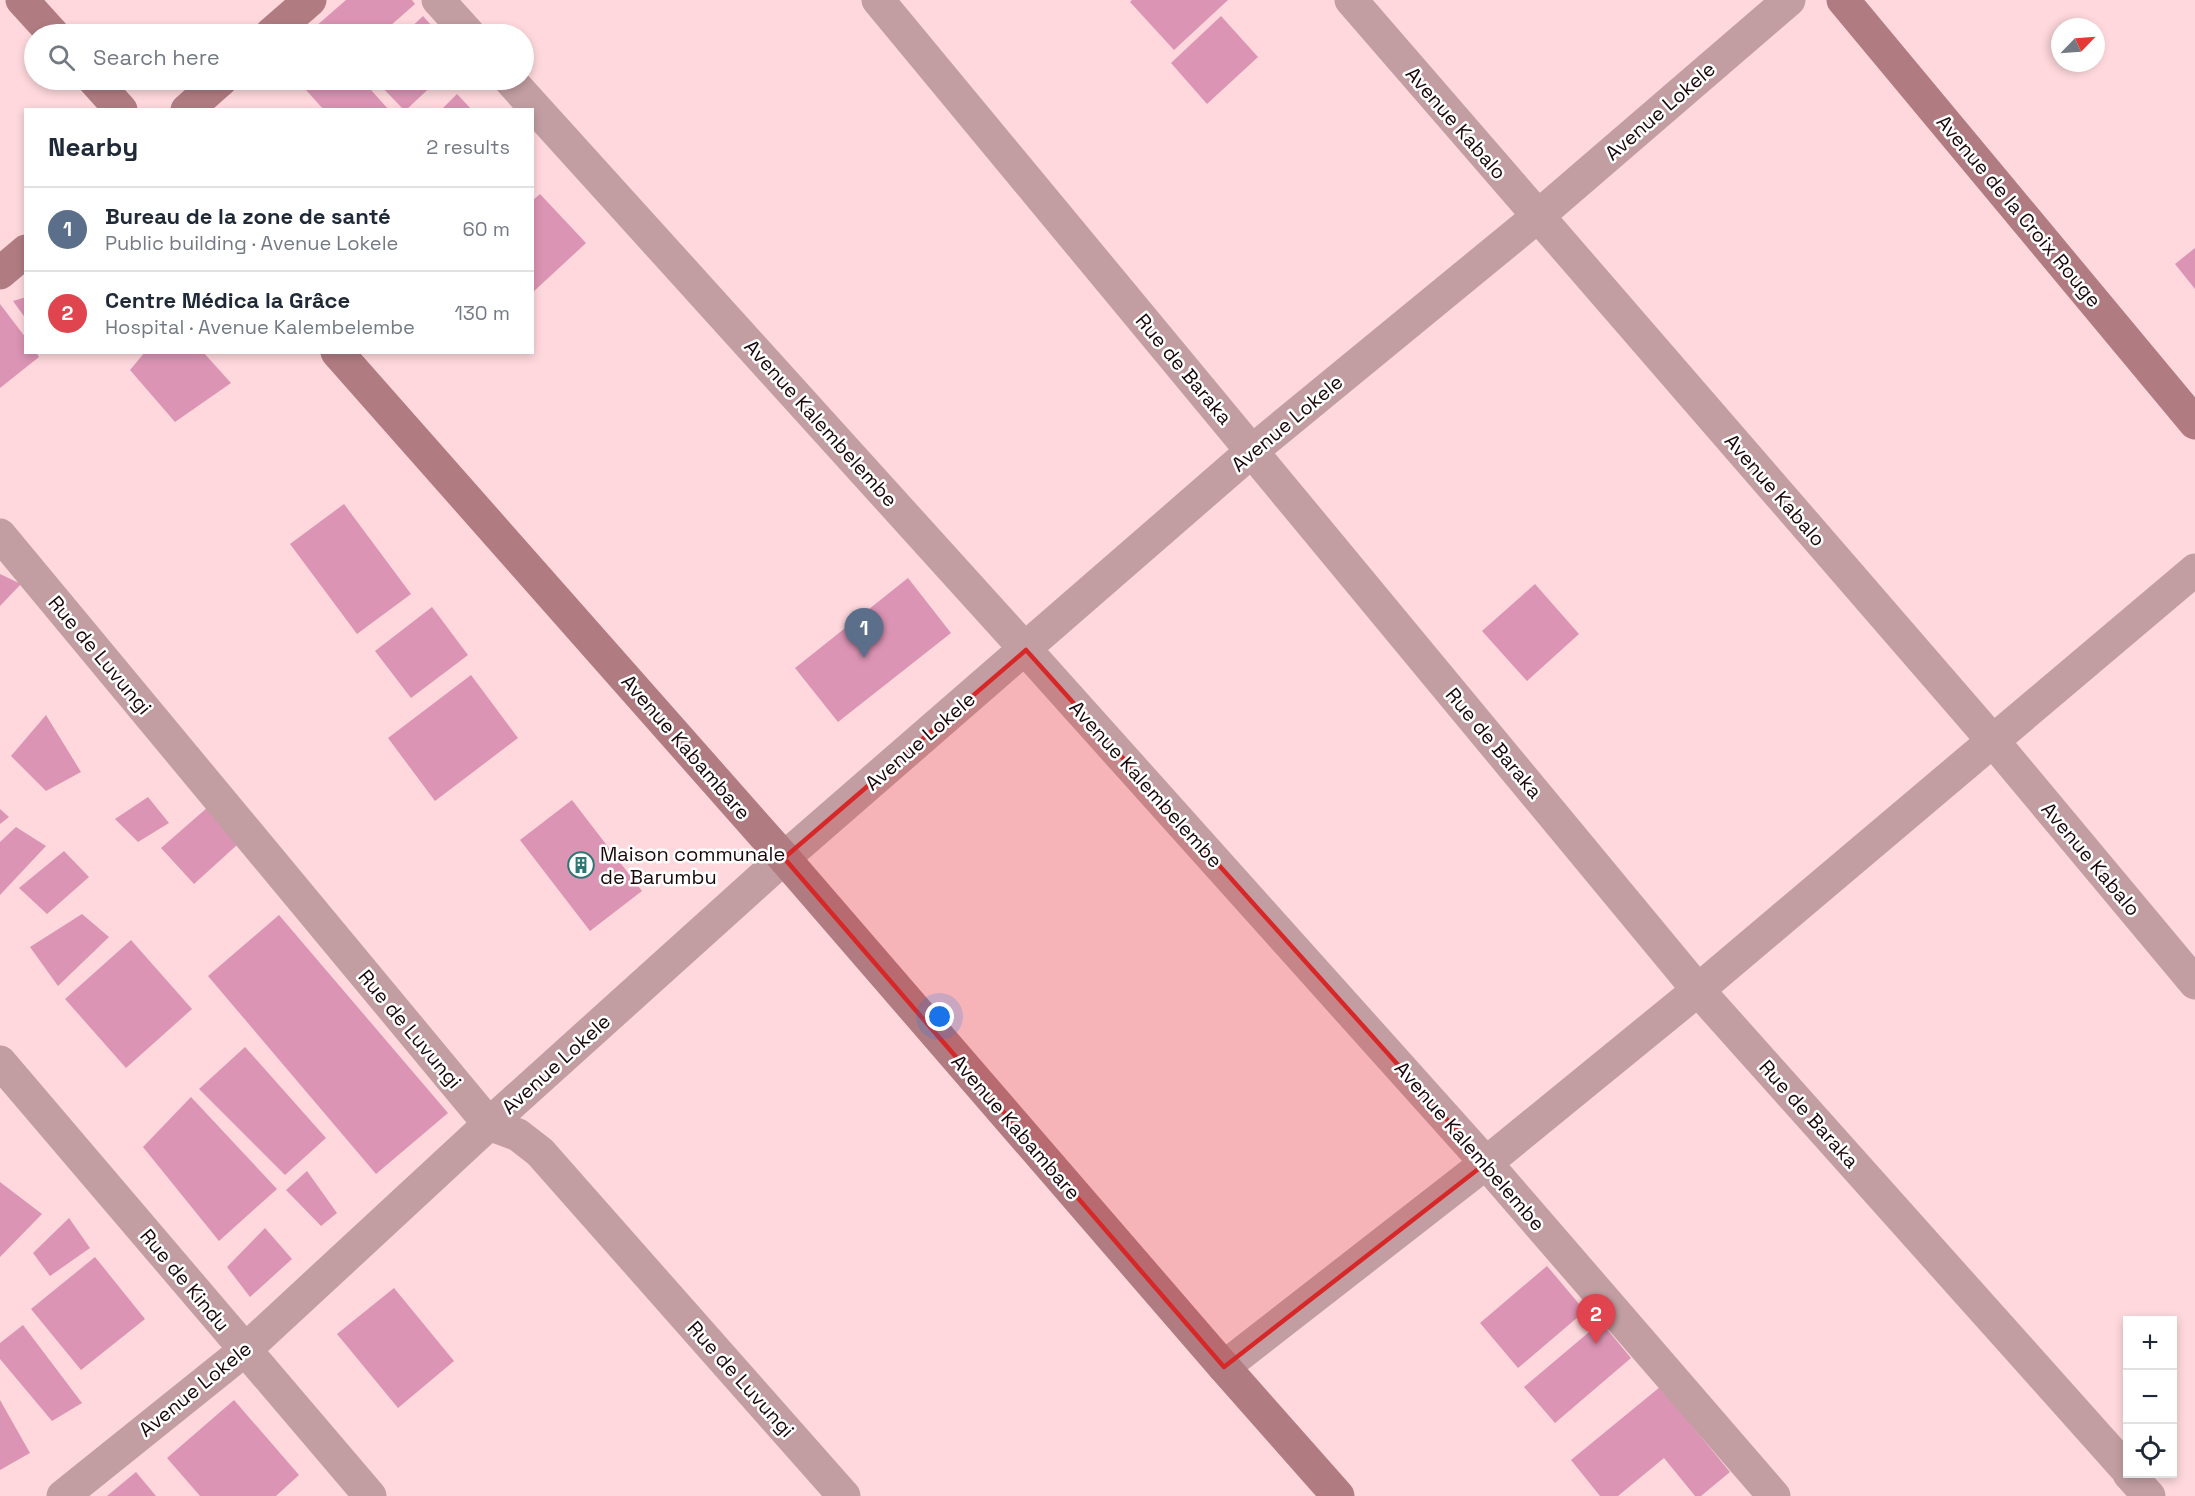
<!DOCTYPE html>
<html lang="en">
<head>
<meta charset="utf-8">
<style>
	:root { --surface:#fff; --page:#f6f6f7; --text:#1f2937; --muted:#747a83; --line:#e0e1e3; --accent:#2563eb }
	body { margin:0; font-family:"Space Grotesk",sans-serif; background:var(--page); color:var(--text) }
	.controls { position:absolute; right:18px; bottom:18px; display:grid; overflow:hidden; border-radius:0px; box-shadow:0 3px 9px #0003 }
	.controls button { width:54px; height:54px; display:grid; place-items:center; padding:0; border:0; border-bottom:2px solid var(--line); background:var(--surface); color:var(--text); font:30px sans-serif }
	.compass { position:absolute; left:2051px; top:18px; width:54px; height:54px; border-radius:50%; background:var(--surface); box-shadow:0 3px 9px #0003; rotate:65deg }
	.you { position:absolute; left:940px; top:1017px; width:21px; height:21px; margin:-15px; border:4px solid #fff; border-radius:50%; background:#1a73e8; box-shadow:0 0 0 9px #1a73e833 }
	.badge { display:grid; place-items:center; width:39px; height:39px; border-radius:50%; background:var(--accent); color:#fff; font-size:20px; font-weight:700 }
	.pin { position:absolute; translate:-50% -50px; filter:drop-shadow(0 2px 3px #0008) }
	.pin::after { content:''; position:absolute; top:32px; width:21px; height:18px; background:inherit; clip-path:polygon(0 0,100% 0,50% 100%) }
	.list { margin:0; padding:0; list-style:none }
	h2 { display:flex; justify-content:space-between; align-items:center; height:78px; margin:0; padding:0 24px; font-size:26px }
	h2 small { font-size:20px; font-weight:400; color:var(--muted) }
	.list li { display:grid; grid-template-columns:39px 1fr auto; gap:18px; align-items:center; box-sizing:border-box; height:84px; padding:0 24px; border-top:2px solid var(--line) }
	.list b { display:block; font-size:22px; white-space:nowrap }
	.list p { margin:0; font-size:20px; white-space:nowrap; color:var(--muted) }
	.list em { font-size:20px; font-style:normal; color:var(--muted) }
	.icon { flex:none; width:33px; height:33px; fill:none; stroke:currentColor; stroke-width:2; stroke-linecap:round; stroke-linejoin:round }
	.map { position:relative; flex:none; width:2195px; height:1496px; overflow:hidden }
	.search { position:absolute; background:var(--surface); box-shadow:0 3px 9px #0003; left:24px; top:24px; width:510px; height:66px; display:flex; align-items:center; gap:15px; box-sizing:border-box; padding:0 21px; border-radius:33px; color:var(--muted); font-size:22px }
	.panel { position:absolute; background:var(--surface); box-shadow:0 3px 9px #0003; left:24px; top:108px; width:510px; height:246px; border-radius:0px }
	.map>svg:first-child { display:block }
	.building { fill:#dc94b4 }
	.lines { fill:none; stroke-linecap:round; stroke-linejoin:round }
	.street { stroke:#c29ea2; stroke-width:33 }
	.secondary { stroke:#b07c82; stroke-width:33 }
	.marked { fill:#d62828; fill-opacity:0.2; stroke:#d62828; stroke-width:4.5; stroke-linejoin:round }
	.labels { text-anchor:middle; stroke-width:5; stroke-linejoin:round; paint-order:stroke }
	.street-label { font-size:20px; fill:#1a070a; stroke:#fff }
	.poi-label { font-size:20px; fill:#1a070a; stroke:#fff; text-anchor:start }
</style>
</head>
<body>
<div class="map">
<svg width="2195" height="1496" viewBox="0 0 2195 1496">
	<rect width="100%" height="100%" fill="#fed8dc"/>
	<path class="building" d="M346,0H412L415,4L381,34H307Z
		M1132,0H1228L1174,50L1130,2Z
		M423,16L439,34H404Z
		M1221,16L1258,57L1207,104L1171,63Z
		M297,80H362L389,110H324Z
		M375,80H438L406,110H404Z
		M457,94L472,110H441Z
		M540,194L586,243L532,293V201Z
		M2195,248V289L2175,264Z
		M26,297V319L13,301Z
		M0,304L26,338V352H36L39,357L0,388Z
		M145,352H203L231,383L175,422L130,370Z
		M344,504L411,594L357,634L290,544Z
		M0,574L21,584L0,606Z
		M908,578L951,633L838,722L795,668Z
		M1535,584L1579,634L1527,681L1482,631Z
		M432,607L468,655L411,698L375,651Z
		M471,675L518,738L435,801L388,738Z
		M46,715L81,772L46,791L11,756Z
		M148,797L169,823L138,842L115,819Z
		M572,800L642,891L590,931L520,840Z
		M208,807L237,845L194,884L161,848Z
		M0,809L9,817L0,824Z
		M16,827L46,846L0,895V842Z
		M64,851L89,877L47,914L19,888Z
		M82,914L109,937L58,986L30,947Z
		M279,915L448,1113L376,1174L208,976Z
		M131,940L192,1009L126,1068L65,999Z
		M245,1047L326,1138L285,1175L199,1089Z
		M191,1097L277,1189L219,1241L143,1147Z
		M307,1171L337,1213L321,1226L286,1190Z
		M0,1182L42,1214L0,1257Z
		M69,1218L90,1248L50,1276L33,1253Z
		M265,1228L292,1259L250,1297L227,1267Z
		M95,1257L145,1319L81,1370L31,1309Z
		M1547,1266L1585,1311L1518,1368L1480,1323Z
		M394,1288L454,1361L398,1408L337,1334Z
		M1601,1322L1631,1358L1555,1423L1524,1387Z
		M23,1325L82,1403L52,1421L0,1359V1343Z
		M1660,1387L1730,1472L1701,1496H1695L1664,1458L1618,1496H1600L1571,1460Z
		M0,1400L30,1453L0,1470Z
		M234,1400L299,1475L276,1496H200L167,1458Z
		M136,1472L156,1496H107Z"/>
	<g class="lines">
		<path class="street" d="M438,0L469,34
			M878,0L1698,990L2128,1471
			M1351,0L1993,741L2195,983
			M510,80L1026,650L1486,1163L1774,1496
			M0,535L489,1124L518,1135L540,1152L844,1496
			M0,1062L370,1496
			M1224,1367L1486,1163L1698,990L2195,570
			M2129,1474L2149,1496
			M63,1496L245,1350L489,1124L784,858L1252,451L1537,217L1789,0"/>
		<path class="secondary" d="M22,0L53,34
			M1843,0L2195,423
			M271,34L310,0
			M94,80L121,110
			M187,110L221,80
			M0,273L26,251
			M337,352L784,858L1224,1367L1338,1496"/>
	</g>
	<path class="marked" d="M1026,650L1486,1163L1224,1367L784,858Z"/>
	<defs>
		<g id="building-ring" transform="scale(1.35)"><circle r="9.5" fill="#fff" stroke="#2e7774" stroke-width="1.5"/><path d="M-4-6H4V6H1V3H-1V6H-4ZM-2.5-4.3h1.7v1.8h-1.7ZM.8-4.3h1.7v1.8H.8ZM-2.5-1h1.7V.8h-1.7ZM.8-1h1.7V.8H.8Z" fill="#2e7774"/></g>
	</defs>
	<g fill-rule="evenodd">
		<use href="#building-ring" x="581" y="865"/>
	</g>
	<g class="labels">
		<g class="street-label">
			<text transform="translate(1660 111) rotate(-41)" y="7">Avenue Lokele</text>
			<text transform="translate(1456 123) rotate(49)" y="7">Avenue Kabalo</text>
			<text transform="translate(2019 211) rotate(50)" y="7">Avenue de la Croix Rouge</text>
			<text transform="translate(1184 369) rotate(50)" y="7">Rue de Baraka</text>
			<text transform="translate(821 423) rotate(48)" y="7">Avenue Kalembelembe</text>
			<text transform="translate(1287 423) rotate(-40)" y="7">Avenue Lokele</text>
			<text transform="translate(1775 490) rotate(49)" y="7">Avenue Kabalo</text>
			<text transform="translate(100 655) rotate(50)" y="7">Rue de Luvungi</text>
			<text transform="translate(920 741) rotate(-41)" y="7">Avenue Lokele</text>
			<text transform="translate(1494 743) rotate(50)" y="7">Rue de Baraka</text>
			<text transform="translate(686 747) rotate(49)" y="7">Avenue Kabambare</text>
			<text transform="translate(1146 784) rotate(48)" y="7">Avenue Kalembelembe</text>
			<text transform="translate(2091 859) rotate(50)" y="7">Avenue Kabalo</text>
			<text transform="translate(410 1029) rotate(50)" y="7">Rue de Luvungi</text>
			<text transform="translate(556 1064) rotate(-42)" y="7">Avenue Lokele</text>
			<text transform="translate(1809 1114) rotate(48)" y="7">Rue de Baraka</text>
			<text transform="translate(1016 1127) rotate(49)" y="7">Avenue Kabambare</text>
			<text transform="translate(1470 1146) rotate(49)" y="7">Avenue Kalembelembe</text>
			<text transform="translate(185 1280) rotate(50)" y="7">Rue de Kindu</text>
			<text transform="translate(741 1379) rotate(48)" y="7">Rue de Luvungi</text>
			<text transform="translate(195 1389) rotate(-39)" y="7">Avenue Lokele</text>
		</g>
		<g class="poi-label">
			<text x="600" y="861">Maison communale<tspan x="600" dy="23">de Barumbu</tspan></text>
		</g>
	</g>
</svg>
<div class="controls">
<button>+</button>
<button>−</button>
<button><svg class="icon" aria-label="locate" viewBox="0 0 24 24"><circle cx="12" cy="12" r="6"/><path d="M12 2v4M12 18v4M2 12h4M18 12h4"/></svg></button>
</div>
<svg class="compass" viewBox="-18 -18 36 36"><path d="M0-13l5 13h-10z" fill="#e53935"/><path d="M0 13l5-13h-10z" fill="#747a83"/></svg>
<div class="you"></div>
<div class="pin badge" style="left:864px;top:658px;background:#5c6f8a">1</div>
<div class="pin badge" style="left:1596px;top:1344px;background:#e0444e">2</div>
<div class="search"><svg class="icon" aria-label="search" viewBox="0 0 24 24"><circle cx="10" cy="10" r="6"/><path d="M15 15l6 6"/></svg>Search here</div>
<section class="panel">
<h2>Nearby<small>2 results</small></h2>
<ul class="list">
<li><span class="badge" style="background:#5c6f8a">1</span><div><b>Bureau de la zone de santé</b><p>Public building · Avenue Lokele</p></div><em>60 m</em></li>
<li><span class="badge" style="background:#e0444e">2</span><div><b>Centre Médica la Grâce</b><p>Hospital · Avenue Kalembelembe</p></div><em>130 m</em></li>
</ul>
</section>
</div>
</body>
</html>
